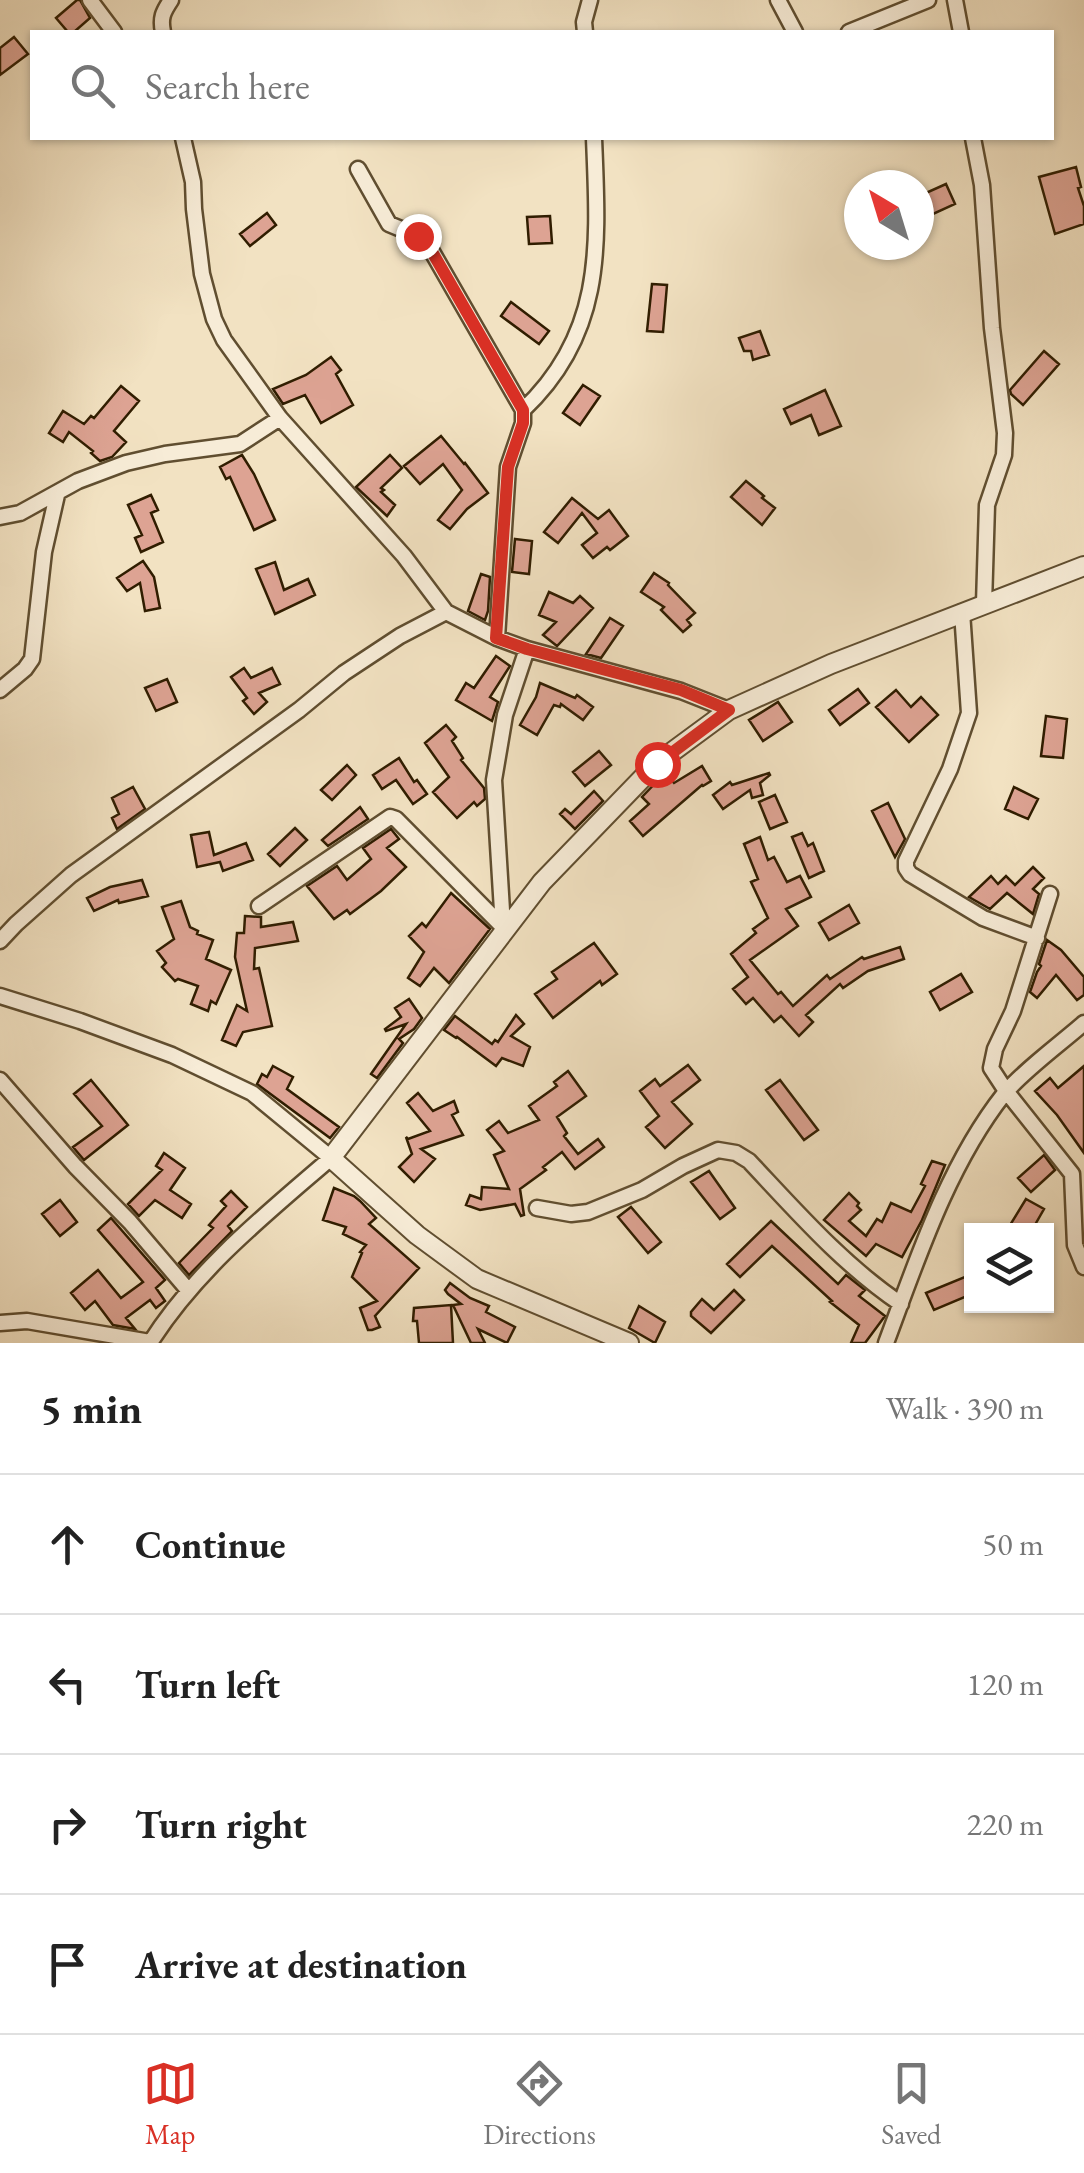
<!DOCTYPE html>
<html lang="en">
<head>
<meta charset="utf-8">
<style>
	:root { --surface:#fff; --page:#f6f6f6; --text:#222; --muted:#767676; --line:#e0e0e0; --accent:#d93025 }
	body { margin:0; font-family:"EB Garamond",serif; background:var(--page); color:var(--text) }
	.controls { position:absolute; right:30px; bottom:30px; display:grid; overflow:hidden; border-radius:0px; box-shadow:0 2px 8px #0004 }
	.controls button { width:90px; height:90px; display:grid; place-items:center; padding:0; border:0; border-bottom:2px solid var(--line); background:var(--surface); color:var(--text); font:50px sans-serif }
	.compass { position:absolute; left:844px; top:170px; width:90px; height:90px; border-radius:50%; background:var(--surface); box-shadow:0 2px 8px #0004; rotate:322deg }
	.stop { position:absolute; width:30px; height:30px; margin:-22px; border:8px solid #d93025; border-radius:50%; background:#fff }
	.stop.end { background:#d93025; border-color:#fff; box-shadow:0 2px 10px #0008 }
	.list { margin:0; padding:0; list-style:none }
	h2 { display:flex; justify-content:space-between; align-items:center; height:130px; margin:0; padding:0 40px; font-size:42px }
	h2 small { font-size:32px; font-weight:400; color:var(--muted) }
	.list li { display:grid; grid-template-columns:65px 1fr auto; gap:30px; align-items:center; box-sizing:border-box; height:140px; padding:0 40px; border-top:2px solid var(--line) }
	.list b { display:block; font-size:38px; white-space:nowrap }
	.list em { font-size:32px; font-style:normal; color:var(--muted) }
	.icon { flex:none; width:55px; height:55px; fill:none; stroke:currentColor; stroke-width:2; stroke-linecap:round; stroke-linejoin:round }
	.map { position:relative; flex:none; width:1084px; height:1343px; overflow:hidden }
	.search { position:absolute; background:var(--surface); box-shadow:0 2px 8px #0004; left:30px; right:30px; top:30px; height:110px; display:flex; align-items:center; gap:25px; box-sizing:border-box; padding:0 35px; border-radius:0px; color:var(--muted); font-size:38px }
	.sheet { height:690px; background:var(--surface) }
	nav { display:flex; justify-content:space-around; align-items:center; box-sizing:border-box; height:140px; border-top:2px solid var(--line); background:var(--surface); font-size:28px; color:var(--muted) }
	nav a { display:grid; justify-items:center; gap:5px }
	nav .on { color:var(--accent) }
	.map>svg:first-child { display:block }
	.building { fill:#dda393; stroke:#301d00; stroke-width:2.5 }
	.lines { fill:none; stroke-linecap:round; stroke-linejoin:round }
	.minor-casing { stroke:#604e30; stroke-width:19 }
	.tertiary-casing { stroke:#604e30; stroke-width:22 }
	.minor { stroke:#f7ecd7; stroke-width:14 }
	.tertiary { stroke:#f7ecd7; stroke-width:18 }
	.route { stroke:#d93025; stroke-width:12 }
</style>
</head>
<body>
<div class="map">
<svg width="1084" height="1343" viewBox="0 0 1084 1343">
	<rect width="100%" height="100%" fill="#f2e2c2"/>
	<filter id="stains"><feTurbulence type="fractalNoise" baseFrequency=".002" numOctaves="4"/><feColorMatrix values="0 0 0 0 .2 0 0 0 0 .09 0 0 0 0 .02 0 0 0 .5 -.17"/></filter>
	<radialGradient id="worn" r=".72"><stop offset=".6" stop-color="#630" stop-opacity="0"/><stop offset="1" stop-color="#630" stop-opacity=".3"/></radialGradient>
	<path class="building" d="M77,0H80L90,18L74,32H68L56,18Z
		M14,37L28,54L0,75V48Z
		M1076,167L1081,187L1078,188L1084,206V224L1055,234L1039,177Z
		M946,184L955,204L922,219L919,211V196Z
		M267,213L276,225L250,246L240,234Z
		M550,216L552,243L529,244L527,217Z
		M652,284L667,285L663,332L647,331Z
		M511,302L549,331L539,344L501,316Z
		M760,331L769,355L753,360L751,351H744L739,338Z
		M1044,351L1059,364L1023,405L1011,394L1010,390Z
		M331,357L341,370L336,374L353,405L321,423L305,395L283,404L273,389L306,375Z
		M583,385L600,396L580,425L563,413Z
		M121,386L139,401L114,431L126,442L112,457L100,461L91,453L93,451L69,432L63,442L49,433L63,411L84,424L91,416L94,418Z
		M825,390L841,426L819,435L811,415L791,424L784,409Z
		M441,436L464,464L465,463L488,493L467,509L450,529L438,520L462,490L443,464L420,484L404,466Z
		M242,455L254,474L275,520L254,530L230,477L226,479L220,467Z
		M390,455L402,468L381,488L384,490L381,492L395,505L387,516L356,487Z
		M746,481L764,496L762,498L775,508L762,525L731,497Z
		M151,495L158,510L151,513L163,542L141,552L135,538L142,535L128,505Z
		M572,498L598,519L609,510L628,536L610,550L607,547L593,558L582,545L597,533L582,513L558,543L544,532Z
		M515,539L532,541L529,574L512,572Z
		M143,561L154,577L160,608L145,611L140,583L127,591L117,578Z
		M275,562L284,590L308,579L315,595L275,614L256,569Z
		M654,573L669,583L668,585L695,613L687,620L691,625L683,632L661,610L664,607L641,592Z
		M481,574L490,577L488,611L485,620L468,611Z
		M549,592L573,603L580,596L593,608L557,646L543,635L556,622L539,615Z
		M610,618L623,626L601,658L586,654Z
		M496,656L510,666L490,697L498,702L492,721L456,700L466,683L474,688Z
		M244,668L251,678L272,668L280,684L259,693L267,702L254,714L243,701L247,698L231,677Z
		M167,679L177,702L156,711L145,688Z
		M540,683L575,698L577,695L593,707L583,720L561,704L560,707L554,705L537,735L520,725L536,697Z
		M858,689L869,703L840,725L829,710Z
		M896,690L911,707L921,697L938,715L909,742L876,707Z
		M778,702L792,722L763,741L749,720Z
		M1046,716L1067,719L1063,758L1041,756Z
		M446,725L456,737L452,741L463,758L461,760L484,788L485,799L477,806L474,802L457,818L433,792L449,777L425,743Z
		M599,751L611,765L585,786L573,772Z
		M399,758L414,782L417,780L427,794L413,804L396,780L382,789L373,775Z
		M347,765L356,775L332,800L321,790Z
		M702,766L711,781L703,786L702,785L643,836L630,821L649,804L642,797L665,773L674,783Z
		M769,773L770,775L760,783L763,795L752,798L750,790L723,809L713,795L730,782L732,785Z
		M133,787L145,809L117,829L112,818L119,814L112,798Z
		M1014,787L1038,799L1028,819L1005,809Z
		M594,791L603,801L575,829L560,814L565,809L571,814Z
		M775,795L787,822L770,829L759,802Z
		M888,803L905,839L895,857L872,811Z
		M360,807L368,819L328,846L322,840Z
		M295,828L307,840L280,866L268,854Z
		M391,829L399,839L387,848L406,867L381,891L350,914L347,910L334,919L307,886L337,866L347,880L371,859L363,848Z
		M209,832L214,855L246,843L253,860L223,871L220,862L197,867L191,835Z
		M802,833L808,846L813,843L824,871L809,878L792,837Z
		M760,837L768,860L774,857L787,882L800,876L811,897L786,909L798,926L750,960L778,994L781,992L793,1006L827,975L830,979L862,957L864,959L900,947L904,959L868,971L843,988L840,984L806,1015L813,1022L799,1036L781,1016L774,1022L753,998L746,1004L733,989L748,977L731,954L756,933L753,929L768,918L751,882L758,879L744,844Z
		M1033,867L1044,878L1033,889L1039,894L1033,914L1007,893L990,909L969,897L991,876L998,884L1006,876L1015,885Z
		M142,880L148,896L119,903L118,900L94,911L87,898L110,887Z
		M451,893L490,929L449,983L434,968L420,986L408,978L424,952L409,936L422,923L426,927Z
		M181,901L190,927L198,931L197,934L213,940L206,959L231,970L216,1004L211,1001L208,1011L191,1004L198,986L178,979L175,981L162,967L166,963L157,951L174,939L162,907Z
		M849,905L859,923L829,940L819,923Z
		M245,916L261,917V927L293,922L298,941L255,948L254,969L259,968L272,1026L243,1032L236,1046L222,1040L237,1005L247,1011L235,957L237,933H244Z
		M1047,940L1061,950L1084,977V995L1077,1000L1056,975L1037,998L1030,992L1037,972L1041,966L1039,964Z
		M594,943L617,974L602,985L600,981L553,1018L535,994L557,979L552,972Z
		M961,974L972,992L940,1010L930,992Z
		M409,999L422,1018L414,1029L399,1039L403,1043L377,1078L371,1074L406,1024L386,1031L385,1029L401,1017L395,1008Z
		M516,1015L524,1024L511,1036L530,1047L523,1066L502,1058L496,1066L457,1037L456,1038L444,1030L455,1016L492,1044L495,1040L498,1042Z
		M688,1065L700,1080L672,1102L692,1124L665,1148L646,1127L659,1116L640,1091L655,1079L660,1086Z
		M273,1066L293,1077L287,1089L339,1127L330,1138L257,1084L262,1074L267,1077Z
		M1084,1066V1153L1057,1115L1035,1091L1050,1078L1058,1088Z
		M568,1071L586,1096L557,1117L567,1133L564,1136L578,1154L598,1139L604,1147L575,1169L562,1152L543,1167L546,1170L520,1189L524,1215L521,1216L515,1204L480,1210L466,1205L470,1195L481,1199L482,1187L509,1189L494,1155L504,1151L487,1130L499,1121L508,1133L539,1120L529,1106L557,1086L554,1082Z
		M91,1080L128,1125L84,1160L73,1147L102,1126L74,1094Z
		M780,1080L818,1130L804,1140L766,1090Z
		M418,1093L433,1111L454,1101L458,1112L452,1115L463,1135L421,1149L435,1159L414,1182L399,1167L412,1154L406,1137L408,1139L430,1131L407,1103Z
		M164,1153L185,1168L170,1190L191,1204L182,1218L155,1200L139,1216L128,1204L162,1170L156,1166Z
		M1044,1155L1055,1170L1031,1192L1018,1178Z
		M932,1161L945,1165L922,1220L902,1257L876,1244L866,1256L824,1220L849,1193L859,1203L857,1206L861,1210L849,1221L866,1236L877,1219L882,1222L891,1203L911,1212L925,1186L921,1184Z
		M709,1171L735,1208L720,1219L691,1182Z
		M334,1188L354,1196L360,1201L376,1218L369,1224L419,1268L375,1316L380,1327L372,1330H368L360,1308L377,1301L352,1277L362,1253L360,1252L366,1245L343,1234L346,1227L323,1220Z
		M231,1191L247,1207L228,1226L232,1231L189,1275L179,1263L213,1228L209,1225L226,1206L221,1201Z
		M1026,1199L1044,1209L1032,1230H1007Z
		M60,1200L77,1222L60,1236L42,1214Z
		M631,1207L661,1242L648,1253L618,1217Z
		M111,1218L165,1280L156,1288L165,1301L156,1308L150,1300L126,1318L135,1329L113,1325L95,1301L85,1310L71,1293L98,1270L121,1298L143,1282L98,1230Z
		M771,1221L838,1284L846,1275L865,1290L859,1296L885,1316L865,1343H851L859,1325L830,1302L832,1301L772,1246L740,1277L727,1264Z
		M972,1274V1294L934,1310L926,1293Z
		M450,1283L470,1298L489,1306L486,1312L515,1327L507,1343L478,1329L485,1343H471L453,1305L461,1304L448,1294L445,1290Z
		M734,1290L744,1300L711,1333L691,1316V1312L702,1299L714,1310Z
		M451,1305L453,1343H419L417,1321H413L414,1308Z
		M639,1306L665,1322L655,1343L629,1328Z"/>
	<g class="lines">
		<g class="minor-casing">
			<path id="minor" d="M90,0L114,32
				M778,0L795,32
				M955,0L961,32
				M163,32C160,18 163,12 171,0
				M585,32L584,22L590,0
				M849,32L928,0
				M183,138L193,182L194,209L202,274L214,319L224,340L280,418L404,556L446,612L497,638L527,649L681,691L729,710
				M973,138L982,185L992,328L1005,433L1004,455L987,505L984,604
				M358,169L389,224L418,236L427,243L523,410V423L508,467L497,638
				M523,410C606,332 598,242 594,138
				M0,517L20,513L78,481L126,463L165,454L240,444L280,418
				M962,612L969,713L950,769L906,861V868L910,874L983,918L1037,938
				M0,690L25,669L32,659L44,552L57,495
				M1050,894L1013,1011L995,1049L991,1068L1006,1091L1072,1174L1075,1245L1084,1267
				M259,906L390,817L396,819L505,929
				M503,927L494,780L505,715L527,649
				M0,941L16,924L71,875L299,710L344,673L400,636L446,612
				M0,996L80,1021L172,1055L252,1093L331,1158C265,1215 197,1269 150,1343
				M0,1080L75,1166L130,1222L188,1290
				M537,1208L571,1214L588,1212L642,1190L683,1166L718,1150L736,1153L749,1161C796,1211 843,1265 901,1304
				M0,1323L27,1321L150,1342
				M886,1343C917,1260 948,1165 1004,1094C1023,1071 1060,1044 1084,1023"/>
		</g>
		<g class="tertiary-casing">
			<path id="tertiary" d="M629,1343L477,1279L417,1235L331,1158L542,882L657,763L729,710L831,664L1084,566"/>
		</g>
		<use href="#minor" class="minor"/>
		<use href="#tertiary" class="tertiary"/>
	</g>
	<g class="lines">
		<path class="route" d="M418,236L427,243L523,410V423L508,467L496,638L527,649L681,690L729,710L657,764"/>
	</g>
	<rect width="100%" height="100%" filter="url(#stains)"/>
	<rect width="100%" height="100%" fill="url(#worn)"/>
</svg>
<div class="controls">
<button><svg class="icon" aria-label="layers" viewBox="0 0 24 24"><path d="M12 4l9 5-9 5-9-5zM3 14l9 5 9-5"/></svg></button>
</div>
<svg class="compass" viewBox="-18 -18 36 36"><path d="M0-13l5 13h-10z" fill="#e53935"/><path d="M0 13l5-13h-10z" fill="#767676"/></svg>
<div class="stop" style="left:657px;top:764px"></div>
<div class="stop end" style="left:418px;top:236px"></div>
<div class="search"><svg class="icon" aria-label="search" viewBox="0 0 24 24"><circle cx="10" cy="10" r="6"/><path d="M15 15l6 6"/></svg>Search here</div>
</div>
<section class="sheet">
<h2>5 min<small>Walk · 390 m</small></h2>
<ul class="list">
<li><svg class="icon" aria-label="ahead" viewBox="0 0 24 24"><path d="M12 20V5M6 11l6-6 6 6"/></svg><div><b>Continue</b></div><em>50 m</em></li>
<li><svg class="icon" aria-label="left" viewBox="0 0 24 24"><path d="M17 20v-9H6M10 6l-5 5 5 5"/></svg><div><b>Turn left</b></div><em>120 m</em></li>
<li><svg class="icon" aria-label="right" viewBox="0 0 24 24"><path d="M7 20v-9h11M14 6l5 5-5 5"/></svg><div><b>Turn right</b></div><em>220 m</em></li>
<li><svg class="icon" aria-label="arrive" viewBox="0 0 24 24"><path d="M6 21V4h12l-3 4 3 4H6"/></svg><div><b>Arrive at destination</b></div></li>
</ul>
</section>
<nav>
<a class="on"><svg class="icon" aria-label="map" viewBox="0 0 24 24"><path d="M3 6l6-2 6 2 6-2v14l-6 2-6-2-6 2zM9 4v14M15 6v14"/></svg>Map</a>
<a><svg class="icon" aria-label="directions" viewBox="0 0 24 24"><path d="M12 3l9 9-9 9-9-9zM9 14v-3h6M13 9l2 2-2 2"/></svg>Directions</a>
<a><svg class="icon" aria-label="saved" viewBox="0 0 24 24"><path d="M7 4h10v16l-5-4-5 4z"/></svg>Saved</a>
</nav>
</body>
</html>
